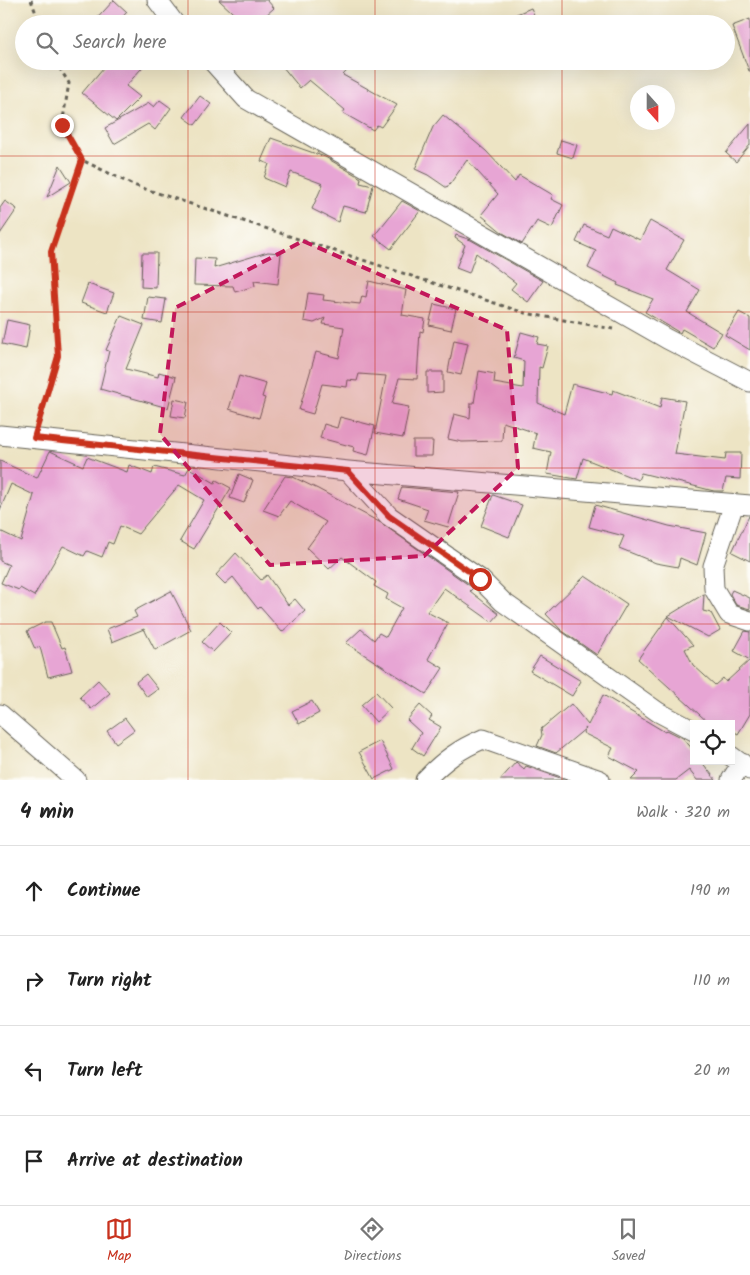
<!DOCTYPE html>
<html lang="en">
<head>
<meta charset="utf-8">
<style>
	:root { --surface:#fff; --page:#f6f6f6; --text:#222; --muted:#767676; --line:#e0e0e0; --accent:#c8321e }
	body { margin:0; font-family:Kalam,sans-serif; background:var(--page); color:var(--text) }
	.controls { position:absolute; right:15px; bottom:15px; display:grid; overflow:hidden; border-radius:0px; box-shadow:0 5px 20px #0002 }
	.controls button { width:45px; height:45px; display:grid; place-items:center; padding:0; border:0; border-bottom:1px solid var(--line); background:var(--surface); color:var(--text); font:25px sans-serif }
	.compass { position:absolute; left:630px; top:85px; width:45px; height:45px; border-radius:50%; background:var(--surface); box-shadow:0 5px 20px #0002; rotate:159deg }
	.stop { position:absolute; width:15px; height:15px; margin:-11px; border:4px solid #c8321e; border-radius:50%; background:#fff }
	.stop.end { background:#c8321e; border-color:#fff; box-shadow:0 1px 5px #0008 }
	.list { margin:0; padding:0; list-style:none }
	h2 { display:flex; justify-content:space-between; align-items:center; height:65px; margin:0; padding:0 20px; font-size:21px }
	h2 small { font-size:16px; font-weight:400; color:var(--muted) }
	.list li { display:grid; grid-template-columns:32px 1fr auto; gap:15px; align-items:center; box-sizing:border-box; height:90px; padding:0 20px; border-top:1px solid var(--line) }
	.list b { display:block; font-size:19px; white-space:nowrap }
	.list em { font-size:16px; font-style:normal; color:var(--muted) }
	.icon { flex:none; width:28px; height:28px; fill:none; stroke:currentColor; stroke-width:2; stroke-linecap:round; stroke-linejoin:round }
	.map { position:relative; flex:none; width:750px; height:780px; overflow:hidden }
	.search { position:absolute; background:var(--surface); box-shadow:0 5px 20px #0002; left:15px; right:15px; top:15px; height:55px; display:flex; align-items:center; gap:12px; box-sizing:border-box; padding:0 18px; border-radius:28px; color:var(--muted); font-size:19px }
	.sheet { height:425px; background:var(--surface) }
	nav { display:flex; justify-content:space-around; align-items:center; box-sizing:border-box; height:70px; border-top:1px solid var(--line); background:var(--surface); font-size:14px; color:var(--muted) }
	nav a { display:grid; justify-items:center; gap:2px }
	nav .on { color:var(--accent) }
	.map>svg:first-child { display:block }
	.building { fill:#e7a5d4 }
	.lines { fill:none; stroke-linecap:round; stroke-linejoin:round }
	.minor-casing { stroke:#656257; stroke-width:21 }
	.path { stroke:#656257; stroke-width:3; stroke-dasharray:4 4; stroke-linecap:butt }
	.minor { stroke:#fff; stroke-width:19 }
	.route { stroke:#c8321e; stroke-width:6 }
	.marked { fill:#c2185b; fill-opacity:0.2; stroke:#c2185b; stroke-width:4; stroke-dasharray:10 6; stroke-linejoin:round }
	.grid { fill:none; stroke:#c8321e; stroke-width:1; stroke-opacity:0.55 }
</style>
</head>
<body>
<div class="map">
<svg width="750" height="780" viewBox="0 0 750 780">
	<rect width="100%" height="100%" fill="#fdfcf7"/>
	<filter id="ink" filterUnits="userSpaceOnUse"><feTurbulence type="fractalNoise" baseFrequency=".02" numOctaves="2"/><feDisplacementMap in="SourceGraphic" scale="10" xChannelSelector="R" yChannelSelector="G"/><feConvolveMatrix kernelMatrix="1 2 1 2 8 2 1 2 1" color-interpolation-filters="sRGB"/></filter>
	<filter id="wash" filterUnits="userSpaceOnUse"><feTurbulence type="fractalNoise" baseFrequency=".0096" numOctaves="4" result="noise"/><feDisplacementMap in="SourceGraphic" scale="20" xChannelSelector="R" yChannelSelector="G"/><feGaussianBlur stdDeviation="1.12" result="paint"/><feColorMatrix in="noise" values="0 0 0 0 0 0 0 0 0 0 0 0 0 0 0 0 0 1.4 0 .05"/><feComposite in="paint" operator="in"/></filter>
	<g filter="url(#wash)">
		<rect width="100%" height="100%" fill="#ede4c4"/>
		<g id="blocks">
			<path class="building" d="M114,0L127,12L116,24H92Z
				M219,0H267L274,8L256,24H245Z
				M531,8L538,24H493Z
				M750,19V71H749L732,26Z
				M109,61H148L126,86L140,97L116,121L82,93Z
				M278,61H356L343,75L397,105L381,127L377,125L373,130L343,113L345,110L309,80L300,88Z
				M200,96L211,104L195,125L184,117Z
				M160,100L171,108L155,130L148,124L114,144L105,128L149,103L154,107Z
				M443,115L486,151L515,182L519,175L553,195L551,199L563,205L552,228L537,221L522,244L503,233L481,215L498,194L467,160L447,188L428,175L415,169L433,127Z
				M750,124V145L736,162L726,153Z
				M271,138L325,157L361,178L360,183L373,186L366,212L343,206L338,222L312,209L323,184L291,172L285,187L264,178L269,164L261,161Z
				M561,140L577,145L573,158L557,153Z
				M60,165L71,182L47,197Z
				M5,201L17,209L0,234V208Z
				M402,201L420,211L391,249L374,236Z
				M650,221L684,240L667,270L700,290L687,312L722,333L713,347L682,329L680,333L645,312L653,299L617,285L618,283L588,268L596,251L576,242L584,225L607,235L611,226L640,240Z
				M456,235L471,240L543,281L528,302L511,289L516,283L476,253L469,273L456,268L465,245L455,238Z
				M268,252L281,253L278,284L254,281L255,286L235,292L233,286L194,285L195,258L215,259L214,268Z
				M142,253H157L156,288L141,287Z
				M369,281L406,290L402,315L425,319L423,332L420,331L417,379L399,378L392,404L409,407L403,438L375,433L386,376L359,374L357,381L348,380L347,387L322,384L313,414L299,410L316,352L339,358L344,327L323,324L325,318L314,323L304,321L308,293L324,295L323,300L360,304L362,296L366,297Z
				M88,284L114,293L107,312L81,303Z
				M148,297L166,299L162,323L144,320Z
				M434,304L456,309L451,330L429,325Z
				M739,312L750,318V350L725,335Z
				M121,316L144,325L126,369L158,377L159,372L176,377L168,408L100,389L109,351L106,350Z
				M7,320L30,325L26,349L2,344Z
				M521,332L539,337L537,344L548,346L542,368L539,367L538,403L564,414L572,384L612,394L613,390L660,408L662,397L685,401L675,454L725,460L726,453H741L740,479L726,478L723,491H714L641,473L638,480L583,458L577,479L547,474L551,452L533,448L536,433L503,422L502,441L462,442L448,439L454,414L470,418L471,403H474L479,371L495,374L494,383L523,388L524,361L514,358Z
				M454,340L468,343L461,375L448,372Z
				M427,372H443V392L427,393Z
				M239,376L266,384L262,397L265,398L259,418L229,409Z
				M174,399L188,402L185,418L171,416Z
				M340,417L375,426L368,455L353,451L354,447L320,438L324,424L337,428Z
				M413,441H433L432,456H413Z
				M50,451L83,466L87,457L127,472L129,465L152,474L154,467L185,475L189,468L215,483L216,480L231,488L194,549L180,541L204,500L179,485L138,534L120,526L113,544L108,542L102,557L87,551L84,556L63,546L34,596L20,588L19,590L1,583L9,565L0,561V531L21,541L34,495L11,484L0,510V461L37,478Z
				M239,474L253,480L244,503L230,498Z
				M285,476L293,477L318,489L381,523L473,588L470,591L499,614L492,622L444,588L427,612L448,623L428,659L443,668L426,694L346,643L361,629L374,640L379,633L386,637L402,608L386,599L388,594L374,586L376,582L342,557L329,569L307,548L326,522L290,501L279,516L263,510Z
				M402,487L459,492L448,527L424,520L428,509L398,499Z
				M493,495L522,505L509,537L481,526Z
				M595,505L669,526L706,533L697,565L680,558L678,567L656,563L619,548L624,536L589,527Z
				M749,516H750V561L732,552Z
				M236,553L261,580L267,575L288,605L295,599L305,611L282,632L260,607L258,609L233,577L225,584L216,575Z
				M585,576L627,604L597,655L561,630L546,614Z
				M732,590L750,598V609L736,605L730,594Z
				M171,591L191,630L155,650L144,629L112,642L107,629L137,617L134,611Z
				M704,594L703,611L711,613L720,630L708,637L668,616Z
				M668,617L693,645L685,649L693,665L715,685L723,678L726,682L750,660L734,651L745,631L750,632V714L738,734L731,730V724H710L638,659Z
				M45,622H51L62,648L65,647L72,671L48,677L40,647L35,649L27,631Z
				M220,622L231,633L213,652L202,642Z
				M540,656L581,681L572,696L530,671Z
				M146,674L158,689L147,697L136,682Z
				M98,680L110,693L91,709L80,697Z
				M376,692L391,708L376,722L361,705Z
				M603,695L665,732L667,730L683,738L694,751V761H701L716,780H697L689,770L676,780H631L639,772L609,756L613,748L583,733L586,728L556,753L537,746L542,735L541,729L571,704L588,725Z
				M312,701L319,713L299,724L292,711Z
				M420,705L432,716L429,720L441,727L423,756L412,748L421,733L407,720Z
				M125,718L134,730L116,743L107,731Z
				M380,741L394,769L374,779L359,752Z
				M516,762L524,769L526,766L566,780H500Z"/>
		</g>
	</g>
	<g filter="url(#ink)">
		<use href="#blocks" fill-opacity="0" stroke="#656257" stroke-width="1"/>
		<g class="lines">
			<g class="minor-casing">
				<path id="minor" d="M157,0L175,24
					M212,61L246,99L667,339L750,382
					M0,435L348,471L750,505
					M348,471L389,516L480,579L503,602L658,712L694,731
					M734,504L713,566L714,589L729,614L750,621
					M0,714L76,780
					M731,756L750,770
					M425,780C443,761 459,749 483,739L600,780
					M731,780L742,763"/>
			</g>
			<path class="path" d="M31,0L40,24
				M55,61L69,83L62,125L82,160L133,185L525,313L613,329
				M39,423L58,356L51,251L82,160"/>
			<use href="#minor" class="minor"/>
		</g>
	</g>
	<g class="lines" filter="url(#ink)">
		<path class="route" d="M62,125L82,160L51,252L58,356L34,438L348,471L389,516L480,579"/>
	</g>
	<path class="marked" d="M303,241L507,330L518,468L424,556L270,565L160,434L175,308Z"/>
	<path class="grid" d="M188,0V24M375,0V24M562,0V24M188,61V780M375,61V780M562,61V780M0,156H750M0,312H750M0,468H750M0,624H750"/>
</svg>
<div class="controls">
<button><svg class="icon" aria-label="locate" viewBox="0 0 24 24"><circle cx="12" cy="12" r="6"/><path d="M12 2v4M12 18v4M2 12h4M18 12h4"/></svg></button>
</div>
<svg class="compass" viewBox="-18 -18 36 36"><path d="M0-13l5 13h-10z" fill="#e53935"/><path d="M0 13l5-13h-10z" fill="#767676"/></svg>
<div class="stop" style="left:480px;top:579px"></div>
<div class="stop end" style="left:62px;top:125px"></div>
<div class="search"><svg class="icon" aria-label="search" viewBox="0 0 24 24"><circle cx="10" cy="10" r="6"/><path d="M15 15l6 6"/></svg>Search here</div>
</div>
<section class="sheet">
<h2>4 min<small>Walk · 320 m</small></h2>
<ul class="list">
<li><svg class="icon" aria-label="ahead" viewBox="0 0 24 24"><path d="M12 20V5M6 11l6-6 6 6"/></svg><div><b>Continue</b></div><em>190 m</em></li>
<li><svg class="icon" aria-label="right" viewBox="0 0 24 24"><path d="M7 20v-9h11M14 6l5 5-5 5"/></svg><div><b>Turn right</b></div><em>110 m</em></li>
<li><svg class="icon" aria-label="left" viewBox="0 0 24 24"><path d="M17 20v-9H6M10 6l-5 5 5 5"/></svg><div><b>Turn left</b></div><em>20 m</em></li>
<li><svg class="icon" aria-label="arrive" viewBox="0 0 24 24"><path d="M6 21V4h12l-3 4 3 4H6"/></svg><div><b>Arrive at destination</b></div></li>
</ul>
</section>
<nav>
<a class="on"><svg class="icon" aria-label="map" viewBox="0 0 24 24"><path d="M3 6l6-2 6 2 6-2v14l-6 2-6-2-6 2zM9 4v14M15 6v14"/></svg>Map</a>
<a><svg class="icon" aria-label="directions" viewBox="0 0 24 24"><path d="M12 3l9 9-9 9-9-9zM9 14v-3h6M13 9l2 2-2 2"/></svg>Directions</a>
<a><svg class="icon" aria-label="saved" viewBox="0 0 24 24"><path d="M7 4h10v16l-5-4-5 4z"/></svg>Saved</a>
</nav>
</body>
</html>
